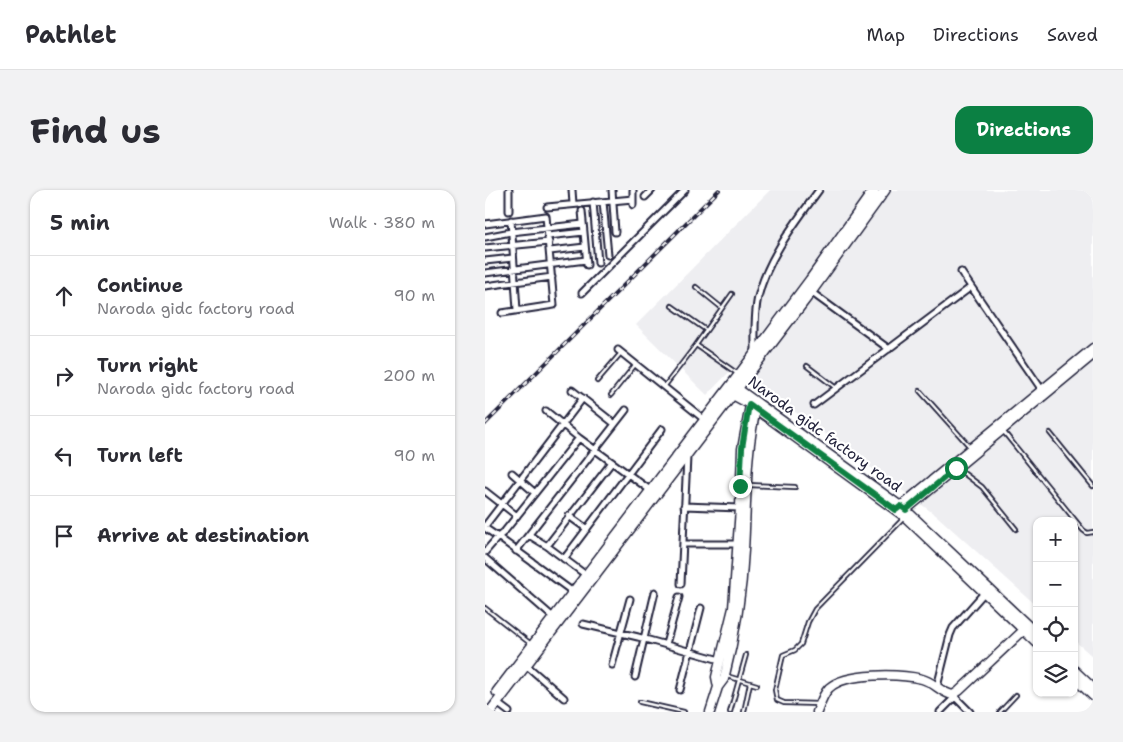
<!DOCTYPE html>
<html lang="en">
<head>
<meta charset="utf-8">
<style>
	:root { --surface:#fff; --page:#f2f2f3; --text:#2b2b33; --muted:#7c7c81; --line:#e1e1e2; --accent:#0b8043 }
	body { margin:0; font-family:"Shantell Sans",sans-serif; background:var(--page); color:var(--text) }
	.controls { position:absolute; right:15px; bottom:15px; display:grid; overflow:hidden; border-radius:10px; box-shadow:0 1px 4px #0004 }
	.controls button { width:45px; height:45px; display:grid; place-items:center; padding:0; border:0; border-bottom:1px solid var(--line); background:var(--surface); color:var(--text); font:25px sans-serif }
	.stop { position:absolute; width:15px; height:15px; margin:-11px; border:4px solid #0b8043; border-radius:50%; background:#fff }
	.stop.end { background:#0b8043; border-color:#fff; box-shadow:0 1px 5px #0008 }
	.list { margin:0; padding:0; list-style:none }
	h2 { display:flex; justify-content:space-between; align-items:center; height:65px; margin:0; padding:0 20px; font-size:21px }
	h2 small { font-size:16px; font-weight:400; color:var(--muted) }
	.list li { display:grid; grid-template-columns:32px 1fr auto; gap:15px; align-items:center; box-sizing:border-box; height:80px; padding:0 20px; border-top:1px solid var(--line) }
	.list b { display:block; font-size:19px; white-space:nowrap }
	.list p { margin:0; font-size:16px; white-space:nowrap; color:var(--muted) }
	.list em { font-size:16px; font-style:normal; color:var(--muted) }
	.icon { flex:none; width:28px; height:28px; fill:none; stroke:currentColor; stroke-width:2; stroke-linecap:round; stroke-linejoin:round }
	.map { position:relative; flex:none; width:608px; height:522px; overflow:hidden; border-radius:15px }
	header { display:flex; align-items:center; gap:30px; box-sizing:border-box; height:70px; padding:0 25px; background:var(--surface); border-bottom:1px solid var(--line) }
	header strong { font-size:24px }
	nav { display:flex; gap:28px; margin-inline-start:auto; font-size:18px }
	.intro { display:flex; align-items:center; justify-content:space-between; box-sizing:border-box; height:120px; padding:0 30px }
	h1 { margin:0; font-size:35px }
	.button { padding:12px 22px; border-radius:15px; background:var(--accent); color:#fff; font-size:18px; font-weight:700 }
	main { display:flex; gap:30px; padding:0 30px }
	aside { flex:1; background:var(--surface); border-radius:15px; box-shadow:0 1px 4px #0004 }
	.map>svg:first-child { display:block }
	.built { fill:#eeeef1 }
	.lines { fill:none; stroke-linecap:round; stroke-linejoin:round }
	.lane-casing { stroke:#22223b; stroke-width:6 }
	.street-casing { stroke:#22223b; stroke-width:9 }
	.secondary-casing { stroke:#22223b; stroke-width:11 }
	.primary-casing { stroke:#22223b; stroke-width:12 }
	.lane { stroke:#fff; stroke-width:2.5 }
	.street { stroke:#fff; stroke-width:5 }
	.secondary { stroke:#fff; stroke-width:8 }
	.primary { stroke:#fff; stroke-width:9 }
	.rail-casing { stroke:#22223b; stroke-width:4 }
	.rail { stroke:#fff; stroke-width:2; stroke-dasharray:5.5; stroke-linecap:butt }
	.route { stroke:#0b8043; stroke-width:6 }
	.labels { text-anchor:middle; stroke-width:4.5; stroke-linejoin:round; paint-order:stroke }
	.street-label { font-size:15px; fill:#22223b; stroke:#fff }
</style>
</head>
<body>
<header>
<strong>Pathlet</strong>
<nav><a>Map</a><a>Directions</a><a>Saved</a></nav>
</header>
<div class="intro"><h1>Find us</h1><a class="button">Directions</a></div>
<main>
<aside>
<h2>5 min<small>Walk · 380 m</small></h2>
<ul class="list">
<li><svg class="icon" aria-label="ahead" viewBox="0 0 24 24"><path d="M12 20V5M6 11l6-6 6 6"/></svg><div><b>Continue</b><p>Naroda gidc factory road</p></div><em>90 m</em></li>
<li><svg class="icon" aria-label="right" viewBox="0 0 24 24"><path d="M7 20v-9h11M14 6l5 5-5 5"/></svg><div><b>Turn right</b><p>Naroda gidc factory road</p></div><em>200 m</em></li>
<li><svg class="icon" aria-label="left" viewBox="0 0 24 24"><path d="M17 20v-9H6M10 6l-5 5 5 5"/></svg><div><b>Turn left</b></div><em>90 m</em></li>
<li><svg class="icon" aria-label="arrive" viewBox="0 0 24 24"><path d="M6 21V4h12l-3 4 3 4H6"/></svg><div><b>Arrive at destination</b></div></li>
</ul>
</aside>
<div class="map">
<svg width="608" height="522" viewBox="0 0 608 522">
	<rect width="100%" height="100%" fill="#fff"/>
	<filter id="ink" filterUnits="userSpaceOnUse"><feTurbulence type="fractalNoise" baseFrequency=".02" numOctaves="2"/><feDisplacementMap in="SourceGraphic" scale="10" xChannelSelector="R" yChannelSelector="G"/><feConvolveMatrix kernelMatrix="1 2 1 2 8 2 1 2 1" color-interpolation-filters="sRGB"/></filter>
	<g filter="url(#ink)">
		<path class="built" d="M285,0H608V467L589,450V331H552V416L452,326L249,177L222,205L151,135Z"/>
		<g class="lines">
			<g class="lane-casing">
				<path id="lane" d="M211,97L237,118
					M187,116L221,140
					M211,155L253,184
					M322,176L351,198
					M112,191L136,163
					M179,197L211,155L247,104
					M435,201L486,258
					M126,205L150,175
					M518,241L598,340L602,343L608,342
					M565,243L608,296
					M473,279L497,297L531,339
					M264,295L310,297
					M0,418L46,454
					M242,486L272,495
					M155,512L199,522
					M334,514L299,513L292,510L290,500L298,465L310,460L316,454L323,432L330,419L418,329
					M245,522L261,465
					M259,522L265,493
					M515,522L531,505"/>
			</g>
			<g class="street-casing">
				<path id="street" d="M24,0V21
					M87,0L88,14
					M127,0L130,42
					M148,0V15
					M160,7L167,0
					M108,12L113,73
					M118,12L123,65
					M62,17L148,9
					M97,21L102,75
					M26,30L32,120
					M0,34L61,26L69,115L17,123
					M63,46L99,42
					M0,47L26,42L98,34
					M0,58L64,52
					M65,61L100,57
					M0,71L28,68
					M476,82L557,200
					M0,83L101,70
					M0,96L67,87
					M326,102L404,159
					M97,103L200,0
					M133,160L220,230
					M270,161C270,143 269,124 273,107C283,67 310,33 334,0
					M87,200L130,234
					M329,215L486,97
					M61,221L94,248
					M27,283L50,303
					M0,301L32,326
					M199,316L255,318
					M84,326L102,339
					M0,336L98,208
					M0,338L13,347L19,342L94,248L165,300
					M44,345L62,356L101,385
					M198,354H253
					M62,356L127,272
					M31,361L141,220
					M0,362L13,347L88,402
					M0,368L69,428
					M79,369L177,239
					M196,394L202,267
					M98,434L153,447L235,470
					M181,454L194,407
					M41,475L79,508
					M127,475L145,409
					M150,487L170,402
					M452,497L465,445L468,438L499,403
					M195,500L216,418
					M468,505L485,522
					M12,513L24,522
					M455,522L470,507"/>
			</g>
			<g class="secondary-casing">
				<path id="secondary" d="M249,196L421,320L552,444
					M244,203L264,214L420,327L552,453
					M412,319L608,158
					M417,323L608,165
					M589,480L608,498
					M589,488L608,506
					M233,497L231,487L248,418L255,318L257,259L266,210
					M225,522L233,497L239,489C250,447 257,404 259,360C262,312 260,262 272,215
					M332,522C335,514 338,504 344,498C361,482 416,484 437,489C449,492 456,503 468,505L474,501L542,437"/>
			</g>
			<g class="primary-casing">
				<path id="primary" d="M12,502L254,185L325,90L389,0
					M5,522L326,102L400,0"/>
			</g>
			<use href="#lane" class="lane"/>
			<use href="#street" class="street"/>
			<use href="#secondary" class="secondary"/>
			<use href="#primary" class="primary"/>
			<g class="rail-casing">
				<path id="rail" d="M0,234L234,0"/>
			</g>
			<use href="#rail" class="rail"/>
		</g>
	</g>
	<g class="lines" filter="url(#ink)">
		<path class="route" d="M255,296L257,258L264,214L411,320L416,316L421,320L471,278"/>
	</g>
	<g class="labels">
		<g class="street-label">
			<text transform="translate(340 244) rotate(36)" y="5">Naroda gidc factory road</text>
		</g>
	</g>
</svg>
<div class="controls">
<button>+</button>
<button>−</button>
<button><svg class="icon" aria-label="locate" viewBox="0 0 24 24"><circle cx="12" cy="12" r="6"/><path d="M12 2v4M12 18v4M2 12h4M18 12h4"/></svg></button>
<button><svg class="icon" aria-label="layers" viewBox="0 0 24 24"><path d="M12 4l9 5-9 5-9-5zM3 14l9 5 9-5"/></svg></button>
</div>
<div class="stop" style="left:471px;top:278px"></div>
<div class="stop end" style="left:255px;top:296px"></div>
</div>
</main>
</body>
</html>
